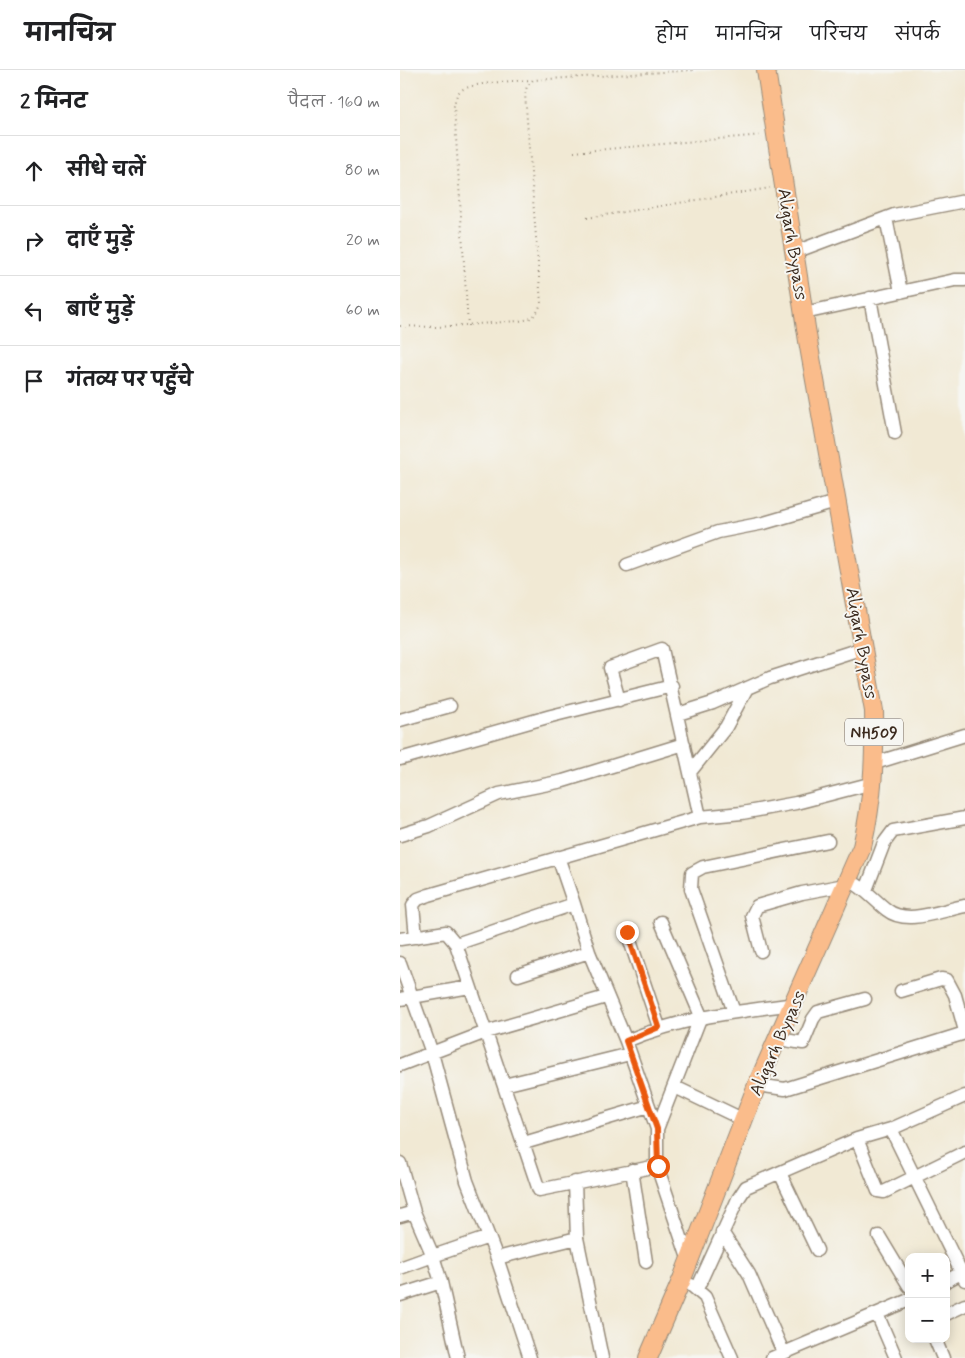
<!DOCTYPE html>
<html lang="hi">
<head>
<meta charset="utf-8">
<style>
	:root { --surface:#fff; --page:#f6f6f6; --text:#202124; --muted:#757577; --line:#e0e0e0 }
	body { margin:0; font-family:Mynerve,"Playpen Sans Deva",sans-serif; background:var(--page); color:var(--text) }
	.controls { position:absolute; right:15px; bottom:15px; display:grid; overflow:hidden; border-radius:10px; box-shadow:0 2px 12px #0003 }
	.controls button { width:45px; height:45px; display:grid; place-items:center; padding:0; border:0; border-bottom:1px solid var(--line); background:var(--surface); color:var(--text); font:25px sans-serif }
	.stop { position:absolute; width:15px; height:15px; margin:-11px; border:4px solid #ea580c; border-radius:50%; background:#fff }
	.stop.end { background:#ea580c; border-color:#fff; box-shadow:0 1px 5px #0008 }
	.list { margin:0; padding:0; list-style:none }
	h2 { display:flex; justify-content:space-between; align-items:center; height:65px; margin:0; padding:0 20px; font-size:21px }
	h2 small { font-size:16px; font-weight:400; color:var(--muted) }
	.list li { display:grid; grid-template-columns:32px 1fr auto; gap:15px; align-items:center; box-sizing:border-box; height:70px; padding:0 20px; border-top:1px solid var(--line) }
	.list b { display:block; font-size:19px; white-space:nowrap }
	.list em { font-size:16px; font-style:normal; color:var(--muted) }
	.icon { flex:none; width:28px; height:28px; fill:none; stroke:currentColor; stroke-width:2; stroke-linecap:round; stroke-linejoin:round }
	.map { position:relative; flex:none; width:565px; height:1288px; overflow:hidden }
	header { display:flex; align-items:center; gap:30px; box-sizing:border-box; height:70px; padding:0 25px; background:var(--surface); border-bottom:1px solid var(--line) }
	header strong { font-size:24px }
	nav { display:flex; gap:28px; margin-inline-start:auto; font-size:18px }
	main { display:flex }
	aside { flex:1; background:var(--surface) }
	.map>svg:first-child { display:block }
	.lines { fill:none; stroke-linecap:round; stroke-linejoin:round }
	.minor-casing { stroke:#968a79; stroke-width:15 }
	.highway-casing { stroke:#968a79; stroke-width:20 }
	.path { stroke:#968a79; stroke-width:2; stroke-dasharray:1 4; stroke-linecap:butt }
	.minor { stroke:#fff; stroke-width:12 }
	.highway { stroke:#fabc8b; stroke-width:18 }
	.route { stroke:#ea580c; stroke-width:6 }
	.labels { text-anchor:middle; stroke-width:4; stroke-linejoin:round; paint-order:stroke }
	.shield { fill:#f6f6f2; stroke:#73675e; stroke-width:1 }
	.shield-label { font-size:16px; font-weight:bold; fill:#3b2a1e }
	.street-label { font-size:18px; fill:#3b2a1e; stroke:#f6f6f2 }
</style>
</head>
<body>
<header>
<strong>मानचित्र</strong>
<nav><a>होम</a><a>मानचित्र</a><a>परिचय</a><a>संपर्क</a></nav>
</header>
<main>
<aside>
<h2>2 मिनट<small>पैदल · 160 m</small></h2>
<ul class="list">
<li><svg class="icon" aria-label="ahead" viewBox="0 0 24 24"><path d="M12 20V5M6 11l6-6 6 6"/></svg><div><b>सीधे चलें</b></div><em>80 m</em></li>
<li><svg class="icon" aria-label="right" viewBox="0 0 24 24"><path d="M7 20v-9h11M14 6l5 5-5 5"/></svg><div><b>दाएँ मुड़ें</b></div><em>20 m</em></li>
<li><svg class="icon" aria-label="left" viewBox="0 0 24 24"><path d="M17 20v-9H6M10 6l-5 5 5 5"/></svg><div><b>बाएँ मुड़ें</b></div><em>60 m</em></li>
<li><svg class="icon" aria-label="arrive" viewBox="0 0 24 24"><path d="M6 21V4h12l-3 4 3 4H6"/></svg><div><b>गंतव्य पर पहुँचे</b></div></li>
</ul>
</aside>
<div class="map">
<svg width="565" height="1288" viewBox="0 0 565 1288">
	<rect width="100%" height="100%" fill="#f6f6f2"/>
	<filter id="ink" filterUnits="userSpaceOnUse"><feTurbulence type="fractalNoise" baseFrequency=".02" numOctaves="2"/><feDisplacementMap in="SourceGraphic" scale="10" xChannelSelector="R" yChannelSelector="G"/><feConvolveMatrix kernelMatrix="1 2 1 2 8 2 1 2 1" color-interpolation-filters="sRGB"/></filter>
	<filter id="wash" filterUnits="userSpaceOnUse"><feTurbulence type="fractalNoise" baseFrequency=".0096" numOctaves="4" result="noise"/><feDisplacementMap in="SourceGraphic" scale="20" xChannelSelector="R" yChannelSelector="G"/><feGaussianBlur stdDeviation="1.12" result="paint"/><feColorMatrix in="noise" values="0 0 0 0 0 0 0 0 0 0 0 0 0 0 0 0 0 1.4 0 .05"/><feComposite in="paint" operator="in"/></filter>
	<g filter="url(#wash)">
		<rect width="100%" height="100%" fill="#f1e9d4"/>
	</g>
	<g filter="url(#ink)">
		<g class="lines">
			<g class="minor-casing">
				<path id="minor" d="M486,148L501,222
					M395,182L494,145L565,131
					M470,228L495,363
					M404,243L555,210H565
					M227,495L318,462L364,453L436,432
					M219,630L210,598L262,579L300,747
					M278,644L313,633L370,608L463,578
					M0,650L50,636
					M0,689L151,646L272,616
					M475,693L565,665
					M290,702L326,657L347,618
					M0,765L29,756L99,724L163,711L284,674
					M158,787L174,834
					M447,809C464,817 473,829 487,840C507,856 542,840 565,836
					M466,820L484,773L493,761L565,748
					M227,862L259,957
					M16,867L13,835L18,829L29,825L300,747L342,743L396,733L473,713
					M0,869L46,862L56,874L139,1120L257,1096
					M56,874L174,834L189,882L226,971L257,1059V1096L288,1188
					M361,881L352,846L357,836L402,823L445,815
					M0,893L32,983L67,1111L97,1188L130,1288
					M118,905L189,882
					M501,921L541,909L547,910L555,925L565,961
					M0,929L70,917
					M334,942L291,819L292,803L303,797L428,771
					M379,969L403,973L413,949L418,942L465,929
					M226,971C284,947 333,942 395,934
					M0,995L86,962L206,927
					M104,1015L230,984
					M357,1015L385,1019L565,963
					M275,1017L344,1050
					M257,1059L301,946L261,852
					M491,1059L565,1210
					M457,1069L478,1121L484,1122L565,1082
					M124,1073L249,1036
					M0,1093L14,1142L33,1186L0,1198
					M232,1100L246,1192
					M380,1103L417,1180
					M175,1112L177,1168L202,1288
					M0,1146L14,1142
					M322,1162L349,1204L383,1282
					M479,1166L509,1216
					M97,1188L177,1168
					M546,1211L565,1201
					M41,1212L58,1288
					M291,1215L305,1227L332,1288
					M297,1219L338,1129L346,1117L457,1069L491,1059L565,1026
					M0,1225L41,1212L33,1186L89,1167
					M477,1244L496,1288
					M546,1244L565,1235
					M535,1269L543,1288
					M372,1288L509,1230"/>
			</g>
			<g class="highway-casing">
				<path id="highway" d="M248,1288L282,1209L357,1015L462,777C473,729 475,690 474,641L408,271L366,0"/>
			</g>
			<path class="path" d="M174,82L362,65
				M187,148L370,118
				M0,256L38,257L118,251C131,250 137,246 141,233L125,24L127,16L133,10L296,0
				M68,256L54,36C55,31 56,25 60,21C72,12 116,11 132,10"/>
			<use href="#minor" class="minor"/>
			<use href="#highway" class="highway"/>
		</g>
	</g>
	<g class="lines" filter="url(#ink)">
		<path class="route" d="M227,862L259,957L226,971L257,1059L258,1096"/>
	</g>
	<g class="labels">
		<rect class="shield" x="445" y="648.5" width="58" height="27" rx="4"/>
		<g class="shield-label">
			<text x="474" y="668">NH509</text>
		</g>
		<g class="street-label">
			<text transform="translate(393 174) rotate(81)" y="6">Aligarh Bypass</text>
			<text transform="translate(462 573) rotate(80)" y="6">Aligarh Bypass</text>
			<text transform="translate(377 973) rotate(-66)" y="6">Aligarh Bypass</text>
		</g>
	</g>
</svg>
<div class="controls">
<button>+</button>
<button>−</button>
</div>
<div class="stop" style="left:258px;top:1096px"></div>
<div class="stop end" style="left:227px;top:862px"></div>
</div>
</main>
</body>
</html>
